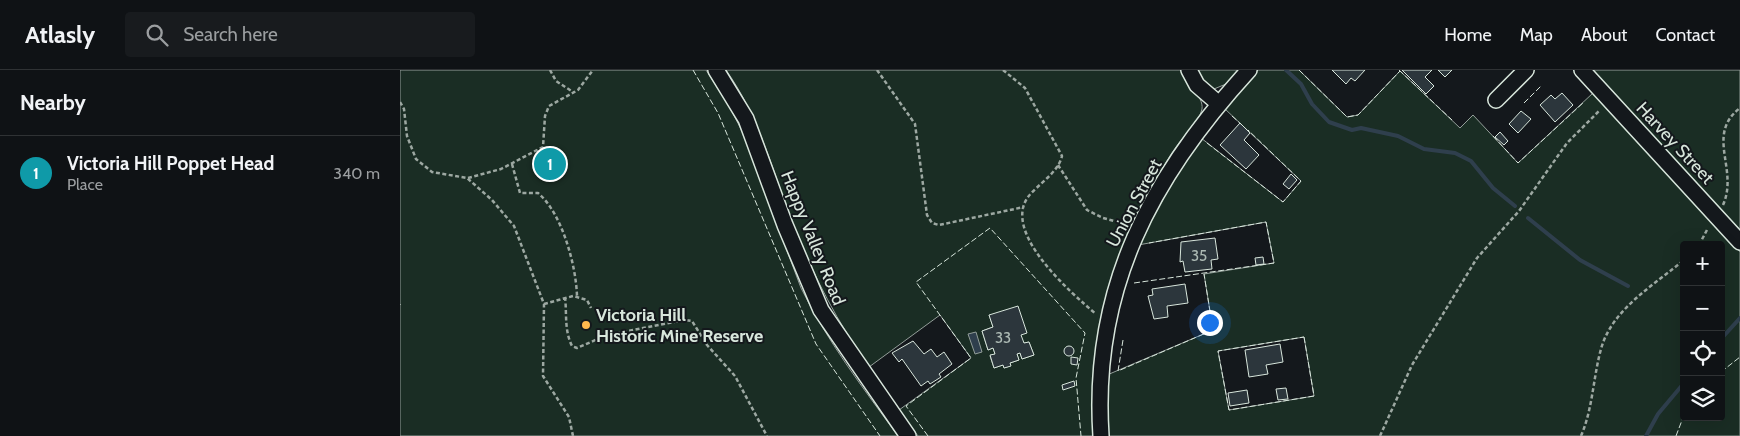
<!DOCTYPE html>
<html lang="en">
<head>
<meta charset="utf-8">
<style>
	:root { --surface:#0f1215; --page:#181b1e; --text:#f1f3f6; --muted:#9b9ea0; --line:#2f3234; --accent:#7c3aed }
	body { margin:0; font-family:Cabin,sans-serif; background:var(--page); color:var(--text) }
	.controls { position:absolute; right:15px; bottom:15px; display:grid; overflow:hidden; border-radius:5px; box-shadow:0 5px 20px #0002 }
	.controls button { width:45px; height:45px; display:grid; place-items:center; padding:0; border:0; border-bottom:1px solid var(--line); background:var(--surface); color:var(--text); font:25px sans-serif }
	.you { position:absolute; left:809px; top:252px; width:18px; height:18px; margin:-12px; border:4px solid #fff; border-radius:50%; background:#1a73e8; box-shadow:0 0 0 8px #1a73e833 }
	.badge { display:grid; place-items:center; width:32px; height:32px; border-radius:50%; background:var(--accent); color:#fff; font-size:16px; font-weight:700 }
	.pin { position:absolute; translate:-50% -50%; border:2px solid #fff; box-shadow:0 1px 5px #0006 }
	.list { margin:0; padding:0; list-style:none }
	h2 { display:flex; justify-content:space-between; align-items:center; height:65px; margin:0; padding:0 20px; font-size:21px }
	h2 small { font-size:16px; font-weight:400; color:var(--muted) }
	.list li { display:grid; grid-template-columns:32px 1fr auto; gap:15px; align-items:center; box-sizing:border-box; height:75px; padding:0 20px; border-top:1px solid var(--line) }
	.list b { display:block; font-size:19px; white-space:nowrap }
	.list p { margin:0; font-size:16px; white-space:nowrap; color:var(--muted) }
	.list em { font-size:16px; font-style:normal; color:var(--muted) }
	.icon { flex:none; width:28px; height:28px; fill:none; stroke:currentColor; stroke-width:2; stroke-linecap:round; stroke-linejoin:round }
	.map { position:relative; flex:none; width:1340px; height:366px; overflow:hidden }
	header { display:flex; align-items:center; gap:30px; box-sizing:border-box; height:70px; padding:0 25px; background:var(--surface); border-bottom:1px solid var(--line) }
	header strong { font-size:24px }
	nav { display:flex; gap:28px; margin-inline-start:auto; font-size:18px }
	.search { width:350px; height:45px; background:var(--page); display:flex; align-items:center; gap:12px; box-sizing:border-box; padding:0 18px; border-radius:5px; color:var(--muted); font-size:19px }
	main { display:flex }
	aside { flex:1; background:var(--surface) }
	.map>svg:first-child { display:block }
	.green { fill:#1a2d24; stroke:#939e99; fill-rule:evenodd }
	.water { fill:#2f3f4d; stroke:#939e99 }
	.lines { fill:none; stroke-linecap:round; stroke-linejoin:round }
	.stream { stroke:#2f3f4d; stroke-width:4 }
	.building { fill:#2c363c; stroke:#d8e6dc }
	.minor-casing { stroke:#d8e6dc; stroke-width:18 }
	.path { stroke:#9da8a2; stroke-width:2.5; stroke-dasharray:4 2.5; stroke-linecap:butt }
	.minor { stroke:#14181c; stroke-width:15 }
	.fence { stroke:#d8e6dc; stroke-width:1; stroke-dasharray:6 2.5; stroke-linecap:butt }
	.poi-dot { fill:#ffb74d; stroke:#14181c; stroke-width:2 }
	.labels { text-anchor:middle; stroke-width:4; stroke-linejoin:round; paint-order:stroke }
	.number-label { font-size:15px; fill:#adbab4 }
	.street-label { font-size:18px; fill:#d8e6dc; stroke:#14181c }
	.poi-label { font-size:18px; font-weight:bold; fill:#d8e6dc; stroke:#14181c; text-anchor:start }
</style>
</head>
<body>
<header>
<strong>Atlasly</strong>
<div class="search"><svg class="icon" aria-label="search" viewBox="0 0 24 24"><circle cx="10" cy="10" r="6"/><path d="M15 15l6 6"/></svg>Search here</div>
<nav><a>Home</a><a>Map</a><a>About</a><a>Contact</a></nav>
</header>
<main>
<aside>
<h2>Nearby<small></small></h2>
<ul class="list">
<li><span class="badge" style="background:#0f9aa8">1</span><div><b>Victoria Hill Poppet Head</b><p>Place</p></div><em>340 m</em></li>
</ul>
</aside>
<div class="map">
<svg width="1340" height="366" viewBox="0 0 1340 366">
	<rect width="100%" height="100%" fill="#14181c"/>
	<path class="green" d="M0,0H306L328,34L343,63L401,218C427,271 463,318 498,366H0Z
		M326,0H781C785,13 804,26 802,39C799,53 784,65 776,77C768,88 762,100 755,112C708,193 687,273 694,366H518L499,340L571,288L540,245L469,297C438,253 414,207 394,157C373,103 360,48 326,0ZM589,245L624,273L629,272L634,285L622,289L620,283L617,284L619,290L610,293V296L604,298L603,295L594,298L590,286L595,284L593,278L588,280L582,261L593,257Z
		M796,0H839L826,14L814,19L806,15Z
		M858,0H899L947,47L958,45L1000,1L1060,58L1073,45L1118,93L1193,23L1340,182V366H708L707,305L813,260L804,204L874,193L866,152L738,175L776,104L801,68L883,132L901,111L824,38ZM1284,175H1321V347H1284ZM904,267L914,326L829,340L818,281Z
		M1192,0H1340V160Z"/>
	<path class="water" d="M576,262L582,282L575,284L568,264Z"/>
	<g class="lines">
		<path class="stream" d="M886,0L901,14L912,34L929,52L952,60L961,58L998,66L1024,79L1055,83L1071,91L1093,118L1115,136
			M1128,148L1180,190L1228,216
			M1321,269L1340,248
			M1246,366L1258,344L1284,313"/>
	</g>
	<path class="building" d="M932,0H965L955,11L951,8L946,14Z
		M1002,0H1032L1025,7L1034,16L1026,24Z
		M1038,0H1052L1045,7Z
		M1162,23L1173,35L1155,52L1140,35L1151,25L1155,29Z
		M1121,41L1131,49L1118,63L1109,54Z
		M840,53L850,63L844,70L859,85L846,99L820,75Z
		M1100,62L1108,71L1104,75L1095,67Z
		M891,104L897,110L889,119L883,114Z
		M815,168L818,189L811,190L812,199L785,202L783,191L780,192L781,172Z
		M863,187L864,194L856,195L855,188Z
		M785,214L788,233L767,236L768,247L754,249L748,226L753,225L752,219Z
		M618,236L627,263L621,265L624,273L629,272L634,285L622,289L620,283L617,284L619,290L610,293L611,296L604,298L603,295L594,298L590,285L595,284L593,278L588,280L582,261L593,257L589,245Z
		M513,271L524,284L531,279L537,287L544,282L552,294L539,304L541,307L530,314L528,311L521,316L502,289L499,292L492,283Z
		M880,274L883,292L866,295L868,304L849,307L845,280Z
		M664 281a5 5 0 1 1 10 0a5 5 0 1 1-10 0Z
		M671,287L678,288L677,295L671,294Z
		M674,311L675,316L663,320L662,315Z
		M886,318L888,329L878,330L876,319Z
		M847,320L849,333L830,336L828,323Z"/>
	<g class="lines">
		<g class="minor-casing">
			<path id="minor" d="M316,0L346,49L385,155L421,240L508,366
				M789,0L797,15L819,34
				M1182,0L1340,172
				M1096,30L1126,0
				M701,366C691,218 752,106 849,0"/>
		</g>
		<path class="path" d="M150,0L156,11L173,22
			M477,0L515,54L527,145L532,153L539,155L624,137
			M603,0L625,18L662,86C658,103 638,114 628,127C602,163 671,223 696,244
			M0,32L4,39L7,66L16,89L32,102L67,108L92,130L114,156L144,234L143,306L169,347L173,366
			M112,94L120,123H138C162,143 176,195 177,226
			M658,95L687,140L703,148L725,154
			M68,108L101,99L143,77L145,46L149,36L178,20L193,0
			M1323,135C1339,99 1305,65 1340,38
			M1299,175L1308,158
			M165,227C167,243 164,260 172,276L177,278L207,265L285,250L292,251L307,275L335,306L367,366
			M144,234L173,226L187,230L191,238
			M980,366L1012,295L1077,188L1119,141L1167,73L1200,40
			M1181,366C1193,338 1193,308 1201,279C1212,239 1253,216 1284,190"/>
		<use href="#minor" class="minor"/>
		<path class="fence" d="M293,0L318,43L416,274L480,366
			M899,0L947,47L958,45L1000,1
			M999,0L1052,50
			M1124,33L1141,16
			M832,46L842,55
			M1093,66L1118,93L1184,32
			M807,73L883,132L901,111L848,60
			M734,213L874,193L866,152L749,173
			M0,234V235
			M904,267L914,326L829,340L818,281Z
			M723,270L718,301L813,260L804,204
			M1321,302L1340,287
			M528,366L506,336L571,288L516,212L590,158L685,263L676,308L681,366
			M1276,366L1284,345"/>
	</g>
	<circle class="poi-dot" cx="186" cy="255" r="5"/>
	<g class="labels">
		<g class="number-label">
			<text x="799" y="191">35</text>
			<text x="603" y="273">33</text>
		</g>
		<g class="street-label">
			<text transform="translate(1275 73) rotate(47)" y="6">Harvey Street</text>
			<text transform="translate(734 133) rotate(-62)" y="6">Union Street</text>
			<text transform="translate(413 168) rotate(68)" y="6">Happy Valley Road</text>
		</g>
		<g class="poi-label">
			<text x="196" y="251">Victoria Hill<tspan x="196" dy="21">Historic Mine Reserve</tspan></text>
		</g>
	</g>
</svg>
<div class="controls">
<button>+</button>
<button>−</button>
<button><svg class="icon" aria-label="locate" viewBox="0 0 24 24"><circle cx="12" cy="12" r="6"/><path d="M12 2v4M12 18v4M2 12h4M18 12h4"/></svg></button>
<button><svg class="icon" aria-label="layers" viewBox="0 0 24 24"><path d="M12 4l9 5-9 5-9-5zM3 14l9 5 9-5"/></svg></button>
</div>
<div class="you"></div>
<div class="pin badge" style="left:150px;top:94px;background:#0f9aa8">1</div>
</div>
</main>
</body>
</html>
